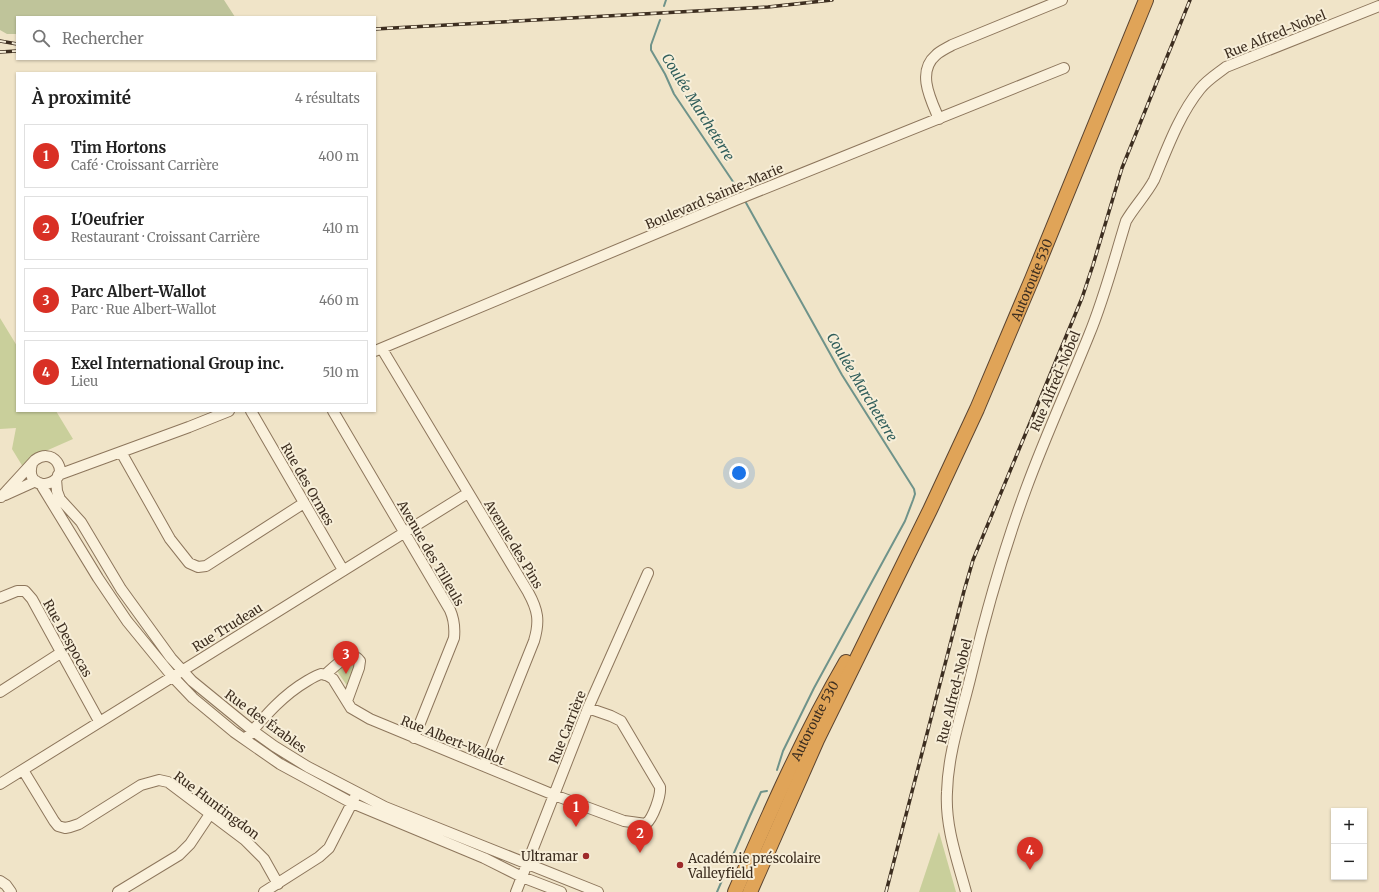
<!DOCTYPE html>
<html lang="fr">
<head>
<meta charset="utf-8">
<style>
	:root { --surface:#fff; --page:#f2f2f2; --text:#222; --muted:#767676; --line:#e0e0e0; --accent:#d93025 }
	body { margin:0; font-family:Merriweather,serif; background:var(--page); color:var(--text) }
	.controls { position:absolute; right:12px; bottom:12px; display:grid; overflow:hidden; border-radius:0px; box-shadow:0 1px 3px #0004 }
	.controls button { width:36px; height:36px; display:grid; place-items:center; padding:0; border:0; border-bottom:1px solid var(--line); background:var(--surface); color:var(--text); font:20px sans-serif }
	.you { position:absolute; left:739px; top:473px; width:14px; height:14px; margin:-10px; border:3px solid #fff; border-radius:50%; background:#1a73e8; box-shadow:0 0 0 6px #1a73e833 }
	.badge { display:grid; place-items:center; width:26px; height:26px; border-radius:50%; background:var(--accent); color:#fff; font-size:13px; font-weight:700 }
	.pin { position:absolute; translate:-50% -33px; filter:drop-shadow(0 1px 2px #0008) }
	.pin::after { content:''; position:absolute; top:21px; width:14px; height:12px; background:inherit; clip-path:polygon(0 0,100% 0,50% 100%) }
	.list { margin:0; padding:0; list-style:none }
	h2 { display:flex; justify-content:space-between; align-items:center; height:52px; margin:0; padding:0 16px; font-size:17px }
	h2 small { font-size:13px; font-weight:400; color:var(--muted) }
	.list li { display:grid; grid-template-columns:26px 1fr auto; gap:12px; align-items:center; box-sizing:border-box; height:64px; margin:0 8px 8px; padding:0 8px; border:1px solid var(--line); border-radius:0px }
	.list b { display:block; font-size:15px; white-space:nowrap }
	.list p { margin:0; font-size:13px; white-space:nowrap; color:var(--muted) }
	.list em { font-size:13px; font-style:normal; color:var(--muted) }
	.icon { flex:none; width:22px; height:22px; fill:none; stroke:currentColor; stroke-width:2; stroke-linecap:round; stroke-linejoin:round }
	.map { position:relative; flex:none; width:1379px; height:892px; overflow:hidden }
	.search { position:absolute; background:var(--surface); box-shadow:0 1px 3px #0004; left:16px; top:16px; width:360px; height:44px; display:flex; align-items:center; gap:10px; box-sizing:border-box; padding:0 14px; border-radius:0px; color:var(--muted); font-size:15px }
	.panel { position:absolute; background:var(--surface); box-shadow:0 1px 3px #0004; left:16px; top:72px; width:360px; height:340px; border-radius:0px }
	.map>svg:first-child { display:block }
	.green { fill:#c9cf9b }
	.cemetery { fill:#bfc49a }
	.lines { fill:none; stroke-linecap:round; stroke-linejoin:round }
	.stream { stroke:#6f938a; stroke-width:2 }
	.minor-casing { stroke:#8d765c; stroke-width:12 }
	.highway-casing { stroke:#5b4430; stroke-width:16 }
	.minor { stroke:#faf1dc; stroke-width:10 }
	.highway { stroke:#e0a458; stroke-width:14 }
	.rail-casing { stroke:#3d2e20; stroke-width:3.5 }
	.rail { stroke:#f7eed8; stroke-width:2; stroke-dasharray:6; stroke-linecap:butt }
	.poi-dot { fill:#9e2a2b; stroke:#f7eed8; stroke-width:1.5 }
	.labels { text-anchor:middle; stroke-width:4; stroke-linejoin:round; paint-order:stroke }
	.street-label { font-size:13px; fill:#3d2e20; stroke:#f7eed8 }
	.poi-label { font-size:13px; fill:#3d2e20; stroke:#f7eed8; text-anchor:end }
	.water-label { font-size:14px; font-style:italic; fill:#2f5d5a; stroke:#f7eed8 }
</style>
</head>
<body>
<div class="map">
<svg width="1379" height="892" viewBox="0 0 1379 892">
	<rect width="100%" height="100%" fill="#f0e4c8"/>
	<path class="green" d="M0,318L17,346V411H56L73,439L39,454L23,467L12,449L16,428L0,429Z
		M346,661L355,662L356,667L348,687L337,671Z
		M939,832L956,892H919Z"/>
	<path class="cemetery" d="M0,0H224L235,17H17V34H7L0,30Z"/>
	<g class="lines">
		<path class="stream" d="M664,6L666,0
			M660,20L651,45V50L665,74L674,94L742,195
			M745,201L842,375L914,489L915,494L913,500L905,521L814,688L783,751L777,770
			M717,892L750,816L761,792L767,791"/>
		<g class="minor-casing">
			<path id="minor" d="M939,119C931,100 916,72 936,55C940,51 947,48 952,45L1062,0
				M382,349L528,592C538,610 540,621 534,641L484,766
				M375,351L736,200L1064,68
				M251,411L343,570
				M333,411L450,610C454,619 455,628 454,638L414,738
				M121,452L170,539L189,563L198,567L206,566L304,503
				M58,475L189,427L229,411
				M56,479L57,491L60,499L81,522L121,589L171,658L192,681L252,730L274,746L308,767L385,807L598,892
				M40,483L98,578L127,621L172,676L193,698L234,732L280,764L352,803L484,858L522,877L561,892
				M5,495L36,481
				M1,497L35,460C42,455 51,454 57,462C72,485 23,496 32,464
				M0,598L17,591H25L32,599L99,721
				M325,675C333,668 351,648 360,661L359,668L347,701
				M0,692L62,652
				M248,736C266,715 283,695 307,681C312,678 317,675 321,674C326,674 329,676 333,679L351,708L370,719L554,795L624,821L646,824C653,818 661,796 660,787L621,721L611,716L588,708
				M23,770L54,821L58,826L65,828L70,827L79,824L141,785L159,780L168,782L245,840L264,859L278,884
				M0,784L468,493
				M0,881L6,885L11,892
				M118,892L179,855L190,844L210,814
				M264,892L319,857L329,848L355,797
				M516,892L588,708L648,573
				M966,892C957,859 945,826 947,792C948,752 962,713 971,675C986,612 1004,549 1026,489C1045,437 1068,387 1089,335C1104,299 1114,260 1126,221C1134,207 1146,195 1154,180C1167,149 1179,115 1200,89C1207,80 1217,74 1226,67L1379,6"/>
		</g>
		<g class="highway-casing">
			<g id="highway">
				<path id="s1" d="M735,892C769,814 803,736 846,662"/>
				<path id="s2" d="M750,892L817,740L930,510L977,409L1032,279L1146,0"/>
			</g>
		</g>
		<use href="#minor" class="minor"/>
		<use href="#highway" class="highway"/>
		<g class="rail-casing">
			<path id="rail" d="M375,29L768,7L832,0
				M0,41L17,44
				M0,52L17,51
				M886,892L964,591L973,560L1082,298L1093,265L1122,168L1190,0"/>
		</g>
		<use href="#rail" class="rail"/>
	</g>
	<g class="poi-dot">
		<circle cx="586" cy="856" r="4"/>
		<circle cx="680" cy="865" r="4"/>
	</g>
	<g class="labels">
		<g class="street-label">
			<text transform="translate(1275 34) rotate(-22)" y="5">Rue Alfred-Nobel</text>
			<text transform="translate(714 196) rotate(-23)" y="5">Boulevard Sainte-Marie</text>
			<text dy="5" stroke="none"><textPath href="#s2" startOffset="674">Autoroute 530</textPath></text>
			<text transform="translate(1055 381) rotate(-67)" y="5">Rue Alfred-Nobel</text>
			<text transform="translate(308 484) rotate(60)" y="5">Rue des Ormes</text>
			<text transform="translate(514 544) rotate(59)" y="5">Avenue des Pins</text>
			<text transform="translate(431 553) rotate(60)" y="5">Avenue des Tilleuls</text>
			<text transform="translate(227 627) rotate(-32)" y="5">Rue Trudeau</text>
			<text transform="translate(68 638) rotate(61)" y="5">Rue Despocas</text>
			<text transform="translate(954 691) rotate(-76)" y="5">Rue Alfred-Nobel</text>
			<text transform="translate(266 721) rotate(36)" y="5">Rue des Érables</text>
			<text dy="5" stroke="none"><textPath href="#s1" startOffset="189">Autoroute 530</textPath></text>
			<text transform="translate(567 727) rotate(-68)" y="5">Rue Carrière</text>
			<text transform="translate(453 740) rotate(22)" y="5">Rue Albert-Wallot</text>
			<text transform="translate(217 805) rotate(37)" y="5">Rue Huntingdon</text>
		</g>
		<g class="poi-label">
			<text x="578" y="861">Ultramar</text>
			<text x="688" y="863" text-anchor="start">Académie préscolaire<tspan x="688" dy="15">Valleyfield</tspan></text>
		</g>
		<g class="water-label">
			<text transform="translate(698 107) rotate(58)" y="5">Coulée Marcheterre</text>
			<text transform="translate(862 387) rotate(59)" y="5">Coulée Marcheterre</text>
		</g>
	</g>
</svg>
<div class="controls">
<button>+</button>
<button>−</button>
</div>
<div class="you"></div>
<div class="pin badge" style="left:576px;top:827px">1</div>
<div class="pin badge" style="left:640px;top:853px">2</div>
<div class="pin badge" style="left:346px;top:674px">3</div>
<div class="pin badge" style="left:1030px;top:870px">4</div>
<div class="search"><svg class="icon" aria-label="search" viewBox="0 0 24 24"><circle cx="10" cy="10" r="6"/><path d="M15 15l6 6"/></svg>Rechercher</div>
<section class="panel">
<h2>À proximité<small>4 résultats</small></h2>
<ul class="list">
<li><span class="badge">1</span><div><b>Tim Hortons</b><p>Café · Croissant Carrière</p></div><em>400 m</em></li>
<li><span class="badge">2</span><div><b>L'Oeufrier</b><p>Restaurant · Croissant Carrière</p></div><em>410 m</em></li>
<li><span class="badge">3</span><div><b>Parc Albert-Wallot</b><p>Parc · Rue Albert-Wallot</p></div><em>460 m</em></li>
<li><span class="badge">4</span><div><b>Exel International Group inc.</b><p>Lieu</p></div><em>510 m</em></li>
</ul>
</section>
</div>
</body>
</html>
